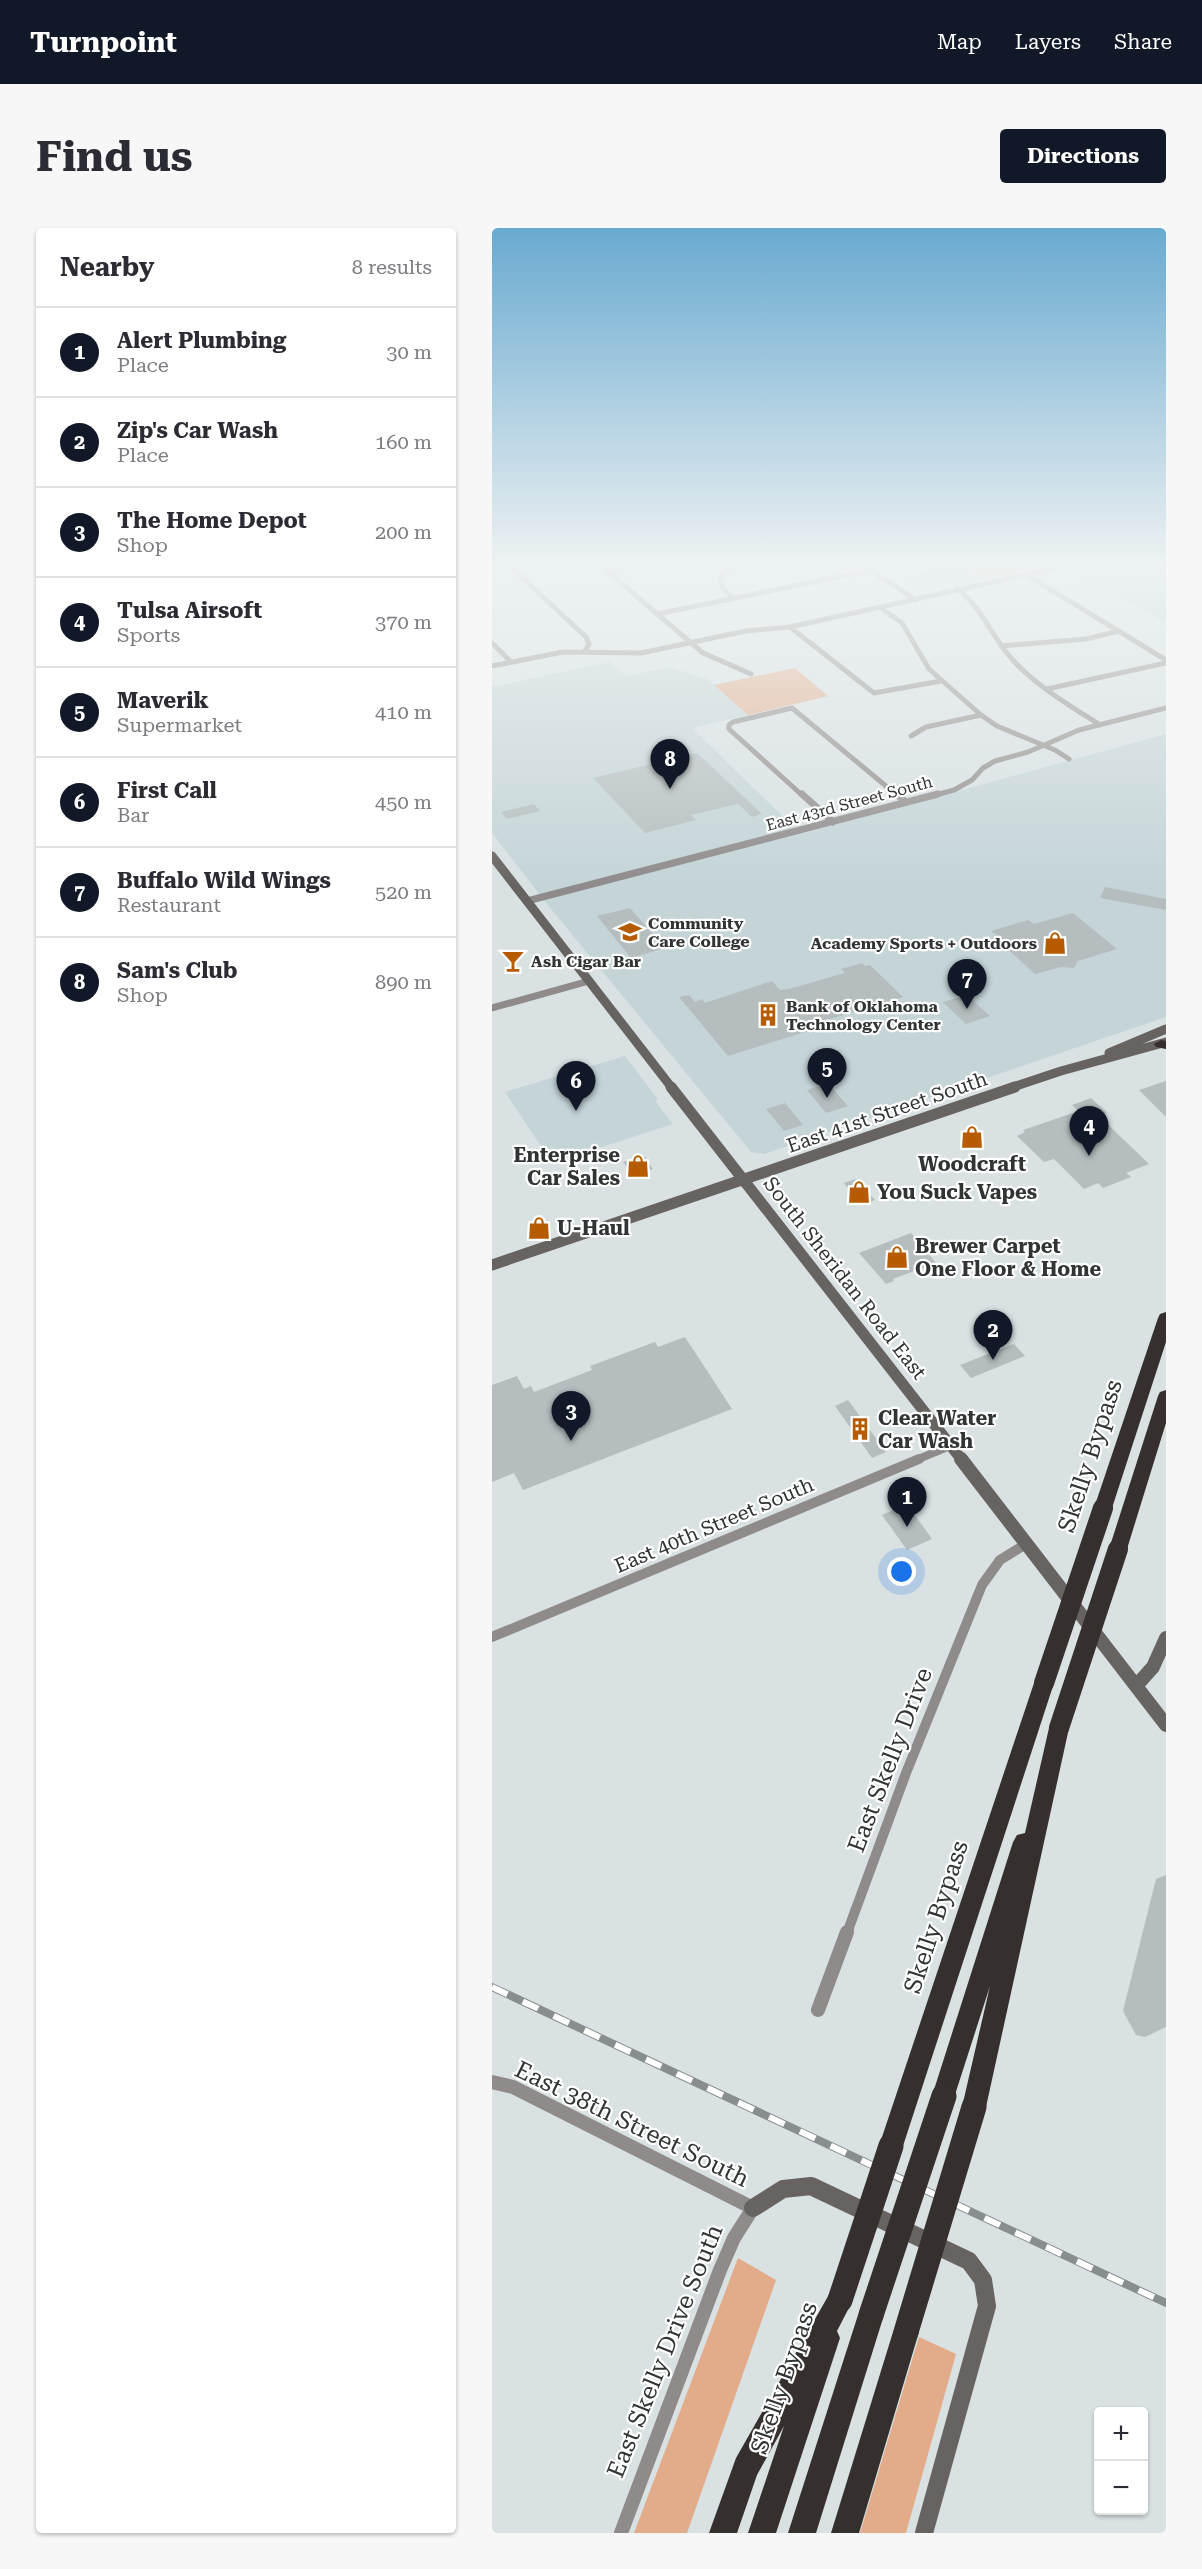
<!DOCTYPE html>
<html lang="en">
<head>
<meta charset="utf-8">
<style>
	:root { --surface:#fff; --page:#f7f7f7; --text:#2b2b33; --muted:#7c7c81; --line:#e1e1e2; --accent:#111827 }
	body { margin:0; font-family:"Roboto Serif",serif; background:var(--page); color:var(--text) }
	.controls { position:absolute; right:18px; bottom:18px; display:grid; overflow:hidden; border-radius:6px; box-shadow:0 2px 4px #0004 }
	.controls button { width:54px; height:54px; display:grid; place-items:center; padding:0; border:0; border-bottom:2px solid var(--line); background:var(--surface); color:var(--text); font:30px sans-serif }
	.you { position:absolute; left:410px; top:1344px; width:21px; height:21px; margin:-15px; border:4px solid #fff; border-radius:50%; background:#1a73e8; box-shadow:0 0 0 9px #1a73e833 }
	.badge { display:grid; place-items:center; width:39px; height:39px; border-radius:50%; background:var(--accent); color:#fff; font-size:20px; font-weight:700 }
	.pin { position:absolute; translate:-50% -50px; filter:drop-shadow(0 2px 3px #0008) }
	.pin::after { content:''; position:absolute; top:32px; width:21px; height:18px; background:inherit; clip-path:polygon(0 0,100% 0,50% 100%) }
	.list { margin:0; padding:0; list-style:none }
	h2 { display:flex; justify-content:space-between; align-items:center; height:78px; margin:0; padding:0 24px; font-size:26px }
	h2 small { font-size:20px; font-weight:400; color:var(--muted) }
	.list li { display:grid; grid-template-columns:39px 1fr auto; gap:18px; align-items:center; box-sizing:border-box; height:90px; padding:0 24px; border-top:2px solid var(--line) }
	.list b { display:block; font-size:22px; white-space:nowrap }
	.list p { margin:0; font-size:20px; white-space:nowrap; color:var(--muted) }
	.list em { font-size:20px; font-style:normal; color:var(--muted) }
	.map { position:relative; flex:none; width:674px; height:2305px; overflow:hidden; border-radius:6px }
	header { display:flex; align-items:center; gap:36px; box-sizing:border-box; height:84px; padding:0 30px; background:var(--accent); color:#fff }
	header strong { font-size:28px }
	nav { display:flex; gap:33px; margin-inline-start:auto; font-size:21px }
	.intro { display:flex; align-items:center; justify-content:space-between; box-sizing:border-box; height:144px; padding:0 36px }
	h1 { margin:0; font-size:42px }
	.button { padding:15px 27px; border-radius:6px; background:var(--accent); color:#fff; font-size:21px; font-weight:700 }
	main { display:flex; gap:36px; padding:0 36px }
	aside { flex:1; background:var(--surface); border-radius:6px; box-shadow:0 2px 4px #0004 }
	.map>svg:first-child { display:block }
	.built { fill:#c4d4d7 }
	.green { fill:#e2ab89 }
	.building { fill:#b5bdbe }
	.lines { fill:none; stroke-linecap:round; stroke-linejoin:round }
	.street-far4 { stroke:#8e8b8a; stroke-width:5 }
	.street-far3 { stroke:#8e8b8a; stroke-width:7 }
	.street-far2 { stroke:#8e8b8a; stroke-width:8 }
	.street-far1 { stroke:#8e8b8a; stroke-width:10 }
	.street { stroke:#8e8b8a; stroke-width:14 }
	.secondary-far3 { stroke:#676361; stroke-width:9 }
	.secondary-far2 { stroke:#676361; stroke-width:11 }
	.secondary-far1 { stroke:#676361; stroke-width:14 }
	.secondary { stroke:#676361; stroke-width:18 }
	.highway { fill:#35302d; fill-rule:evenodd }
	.rail-casing { stroke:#888e8f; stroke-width:8 }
	.rail { stroke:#fff; stroke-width:6; stroke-dasharray:17; stroke-linecap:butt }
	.highway-bridge-far1 { stroke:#35302d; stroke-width:20 }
	.highway-bridge { stroke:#35302d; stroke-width:25 }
	.labels { text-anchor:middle; stroke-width:4.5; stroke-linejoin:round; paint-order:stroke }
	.far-street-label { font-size:16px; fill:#313434; stroke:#fff }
	.far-poi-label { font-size:16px; font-weight:bold; fill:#313434; stroke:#fff; text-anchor:start }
	.street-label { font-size:20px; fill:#313434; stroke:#fff }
	.poi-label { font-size:20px; font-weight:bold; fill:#313434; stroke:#fff; text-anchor:start }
	.near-street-label { font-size:24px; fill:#313434; stroke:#fff }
</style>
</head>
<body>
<header>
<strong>Turnpoint</strong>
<nav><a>Map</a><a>Layers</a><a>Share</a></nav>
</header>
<div class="intro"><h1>Find us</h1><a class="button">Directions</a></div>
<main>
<aside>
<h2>Nearby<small>8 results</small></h2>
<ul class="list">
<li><span class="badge">1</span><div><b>Alert Plumbing</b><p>Place</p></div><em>30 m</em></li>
<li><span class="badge">2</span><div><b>Zip's Car Wash</b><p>Place</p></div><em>160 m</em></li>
<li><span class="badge">3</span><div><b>The Home Depot</b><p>Shop</p></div><em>200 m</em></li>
<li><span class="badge">4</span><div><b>Tulsa Airsoft</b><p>Sports</p></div><em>370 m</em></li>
<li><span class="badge">5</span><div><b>Maverik</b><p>Supermarket</p></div><em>410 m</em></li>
<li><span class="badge">6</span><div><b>First Call</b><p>Bar</p></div><em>450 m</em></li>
<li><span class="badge">7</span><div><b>Buffalo Wild Wings</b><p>Restaurant</p></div><em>520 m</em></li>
<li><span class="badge">8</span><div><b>Sam's Club</b><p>Shop</p></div><em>890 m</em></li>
</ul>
</aside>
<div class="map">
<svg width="674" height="2305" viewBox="0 0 674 2305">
	<rect width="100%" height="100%" fill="#d9e1e3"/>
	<path class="built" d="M596,337H674V395L580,341Z
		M118,434L134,448L177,439L215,451L256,487L200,500L309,606L674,506V789L272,926L259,924L55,676L0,605V459Z
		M133,828L165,870L164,874L181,896L60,935L13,864Z"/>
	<path class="green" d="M477,337H548L551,338L497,349L474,340Z
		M303,440L336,468L256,487L222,457Z
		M246,2030L284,2052L195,2305H142Z
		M427,2109L464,2126L414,2305H368Z"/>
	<path class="building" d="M443,337H455L479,344L458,354L446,350L436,355L417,349Z
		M205,525L270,586L260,589L246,576L199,587L204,592L153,605L101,550Z
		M42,576L48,583L15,591L9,584Z
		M613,659L674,671V682L608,670Z
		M138,680L173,720L139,730L105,688Z
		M581,685L625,721L586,733L582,740L569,739L543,746L501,708L505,707L499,703L536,692L542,696Z
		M370,735L373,738L378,737L411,769L312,799L316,803L236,828L187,769L197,767L203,774L210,771L213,775L280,753L288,762L297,761L353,745L349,741Z
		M475,767L498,788L474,796L451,774Z
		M674,853V889L647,862Z
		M336,855L356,878L334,885L315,862Z
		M599,870L615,885L607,888L657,936L634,945L639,949L611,960L606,955L592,961L562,931L552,934L525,908L533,904L531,902L587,883L580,877Z
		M293,875L297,880L311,897L292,903L274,881Z
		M152,928L161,941L141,947L131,934Z
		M364,951L383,972L370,977L352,955Z
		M419,1005L444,1035L401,1051L402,1053L394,1056L367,1025Z
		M193,1109L240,1181L31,1262L22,1245L0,1254V1157L25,1148L32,1161L39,1158L42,1164L100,1142L98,1138L163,1114L166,1119Z
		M522,1116L533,1128L479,1150L468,1137Z
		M356,1172L394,1224L380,1230L343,1178Z
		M415,1276L440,1311L415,1322L390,1287Z
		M674,1647V1799L653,1809L644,1807L631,1783L664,1651Z"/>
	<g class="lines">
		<path class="street-far4" d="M17,337L94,409L97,416L93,423
			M108,337L211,425L259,446
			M371,337L424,372
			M115,343L142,337
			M533,346L674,432
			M465,360C489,379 499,407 519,430C544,458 577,477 608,497
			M241,370L231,361L228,351L231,345L245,337
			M389,380L410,395L437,441L489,487L505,498L563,522L577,531
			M165,386L380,342
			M298,399L382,465L449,453
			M0,415L19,434
			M509,418L594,411L627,403
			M0,438L71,424L149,425L254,403L298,399L578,337
			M555,461L674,435
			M419,508L434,499L489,487
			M311,568L237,501V497L241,494L300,480L406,568
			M440,568L462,562L480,552L491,540L503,533L536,524L587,502L674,480"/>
		<path class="street-far3" d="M310,566L341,594
			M404,566L414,574
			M35,673L446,566
			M0,780L97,753"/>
		<path class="street-far2" d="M424,1232L458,1218"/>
		<path class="street-far1" d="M0,1409L427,1231
			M355,1705L414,1545L490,1357L508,1332L534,1316"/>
		<path class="street" d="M326,1782L355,1704
			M0,1854L21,1859L261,1980L242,2010L228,2042L129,2305"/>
		<path class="secondary-far3" d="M0,628L180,860
			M617,825L674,801
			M518,860L569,843L674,814"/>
		<path class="secondary-far2" d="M179,859L470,1232
			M0,1037L523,859"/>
		<path class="secondary-far1" d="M469,1231L674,1497
			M644,1458L661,1439L674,1410"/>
		<path class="secondary" d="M261,1980L291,1961L319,1958L477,2033L491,2052L495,2078L432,2305"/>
		<path class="highway" d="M669,812L674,813V821L664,819L662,816Z
			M674,1084V1114L620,1280L617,1285L611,1287L605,1285L602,1280L666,1090L668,1086Z
			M674,1162V1195L635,1321L632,1326L626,1328L620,1326L617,1321L666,1168L668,1164Z
			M552,1447L559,1449L562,1455L411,1918L408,1927L399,1930L390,1927L387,1918L542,1455L545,1449Z
			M567,1491L574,1494L577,1500L494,1879L490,1887L482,1891L474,1887L470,1879L498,1758L460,1876L452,1880L444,1876L440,1868L521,1614L525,1607L533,1605L557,1500L560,1494Z
			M348,2059L357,2063L361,2072L345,2103L348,2110L284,2305H256L292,2198L265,2247L245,2305H217L244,2230L339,2063Z
			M379,2074L388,2078L392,2087L324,2305H296L366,2087L370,2078Z
			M414,2091L423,2095L427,2104L367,2305H339L401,2104L405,2095Z"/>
		<g class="rail-casing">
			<path id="rail" d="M0,1759L674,2075"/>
		</g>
		<use href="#rail" class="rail"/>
		<path class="highway-bridge-far1" d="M552,1455L611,1280
			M567,1500L626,1321"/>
		<path class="highway-bridge" d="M348,2072L399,1918
			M379,2087L452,1868
			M414,2104L482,1879"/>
	</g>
	<linearGradient id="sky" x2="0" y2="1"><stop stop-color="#69aad0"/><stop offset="0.51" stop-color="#eef2f2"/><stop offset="1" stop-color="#eef2f2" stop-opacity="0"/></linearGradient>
	<rect width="674" height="659" fill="url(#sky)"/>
	<defs>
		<g id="university-bare" transform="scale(1.8)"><path d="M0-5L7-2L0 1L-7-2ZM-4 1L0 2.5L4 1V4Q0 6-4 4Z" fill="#b75b00" stroke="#fff" stroke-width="2.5" paint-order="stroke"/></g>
		<g id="shop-bare" transform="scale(1.8)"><path d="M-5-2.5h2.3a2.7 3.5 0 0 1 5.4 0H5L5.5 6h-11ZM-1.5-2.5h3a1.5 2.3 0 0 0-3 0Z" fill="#b75b00" stroke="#fff" stroke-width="2.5" paint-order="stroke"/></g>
		<g id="bar-bare" transform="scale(1.8)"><path d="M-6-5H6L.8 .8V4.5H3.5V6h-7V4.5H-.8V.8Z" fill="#b75b00" stroke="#fff" stroke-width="2.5" paint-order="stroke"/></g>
		<g id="building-bare" transform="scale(1.8)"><path d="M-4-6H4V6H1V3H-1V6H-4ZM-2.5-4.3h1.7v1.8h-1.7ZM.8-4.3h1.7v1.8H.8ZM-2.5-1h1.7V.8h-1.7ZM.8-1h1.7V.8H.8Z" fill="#b75b00" stroke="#fff" stroke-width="2.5" paint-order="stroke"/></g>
	</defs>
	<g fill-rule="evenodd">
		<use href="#university-bare" x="138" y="704"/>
		<use href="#shop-bare" x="563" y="715"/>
		<use href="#bar-bare" x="21" y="733"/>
		<use href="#building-bare" x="276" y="787"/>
		<use href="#shop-bare" x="480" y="909"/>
		<use href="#shop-bare" x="146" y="938"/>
		<use href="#shop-bare" x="367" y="964"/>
		<use href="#shop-bare" x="47" y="1000"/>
		<use href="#shop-bare" x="405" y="1029"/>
		<use href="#building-bare" x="368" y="1201"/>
	</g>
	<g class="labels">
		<g class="far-street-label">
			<text transform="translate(357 575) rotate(-15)" y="6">East 43rd Street South</text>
		</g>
		<g class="far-poi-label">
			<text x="156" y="701">Community<tspan x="156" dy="18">Care College</tspan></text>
			<text x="545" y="721" text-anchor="end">Academy Sports + Outdoors</text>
			<text x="39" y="739">Ash Cigar Bar</text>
			<text x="294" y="784">Bank of Oklahoma<tspan x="294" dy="18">Technology Center</tspan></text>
		</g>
		<g class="street-label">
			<text transform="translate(395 884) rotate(-19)" y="7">East 41st Street South</text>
			<text transform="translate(353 1050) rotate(52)" y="7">South Sheridan Road East</text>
			<text transform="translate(222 1297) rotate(-23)" y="7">East 40th Street South</text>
		</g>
		<g class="poi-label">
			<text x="128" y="934" text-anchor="end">Enterprise<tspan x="128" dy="23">Car Sales</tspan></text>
			<text x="480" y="943" text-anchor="middle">Woodcraft</text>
			<text x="385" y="971">You Suck Vapes</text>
			<text x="65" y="1007">U-Haul</text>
			<text x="423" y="1025">Brewer Carpet<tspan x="423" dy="23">One Floor &amp; Home</tspan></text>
			<text x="386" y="1197">Clear Water<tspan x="386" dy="23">Car Wash</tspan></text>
		</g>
		<g class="near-street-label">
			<text transform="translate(598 1228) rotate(-72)" y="8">Skelly Bypass</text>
			<text transform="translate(398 1532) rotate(-69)" y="8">East Skelly Drive</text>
			<text transform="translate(444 1689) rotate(-72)" y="8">Skelly Bypass</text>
			<text transform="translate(140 1896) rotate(26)" y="8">East 38th Street South</text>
			<text transform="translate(173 2123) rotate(-68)" y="8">East Skelly Drive South</text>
			<text transform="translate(292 2150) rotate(-71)" y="8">Skelly Bypass</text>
		</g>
	</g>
</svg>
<div class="controls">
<button>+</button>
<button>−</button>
</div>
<div class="you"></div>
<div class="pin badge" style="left:415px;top:1299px">1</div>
<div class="pin badge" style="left:501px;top:1132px">2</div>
<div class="pin badge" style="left:79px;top:1213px">3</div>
<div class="pin badge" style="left:597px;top:928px">4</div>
<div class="pin badge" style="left:335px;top:870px">5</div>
<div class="pin badge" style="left:84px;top:883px">6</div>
<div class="pin badge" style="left:475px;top:781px">7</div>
<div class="pin badge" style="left:178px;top:561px">8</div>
</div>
</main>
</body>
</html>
